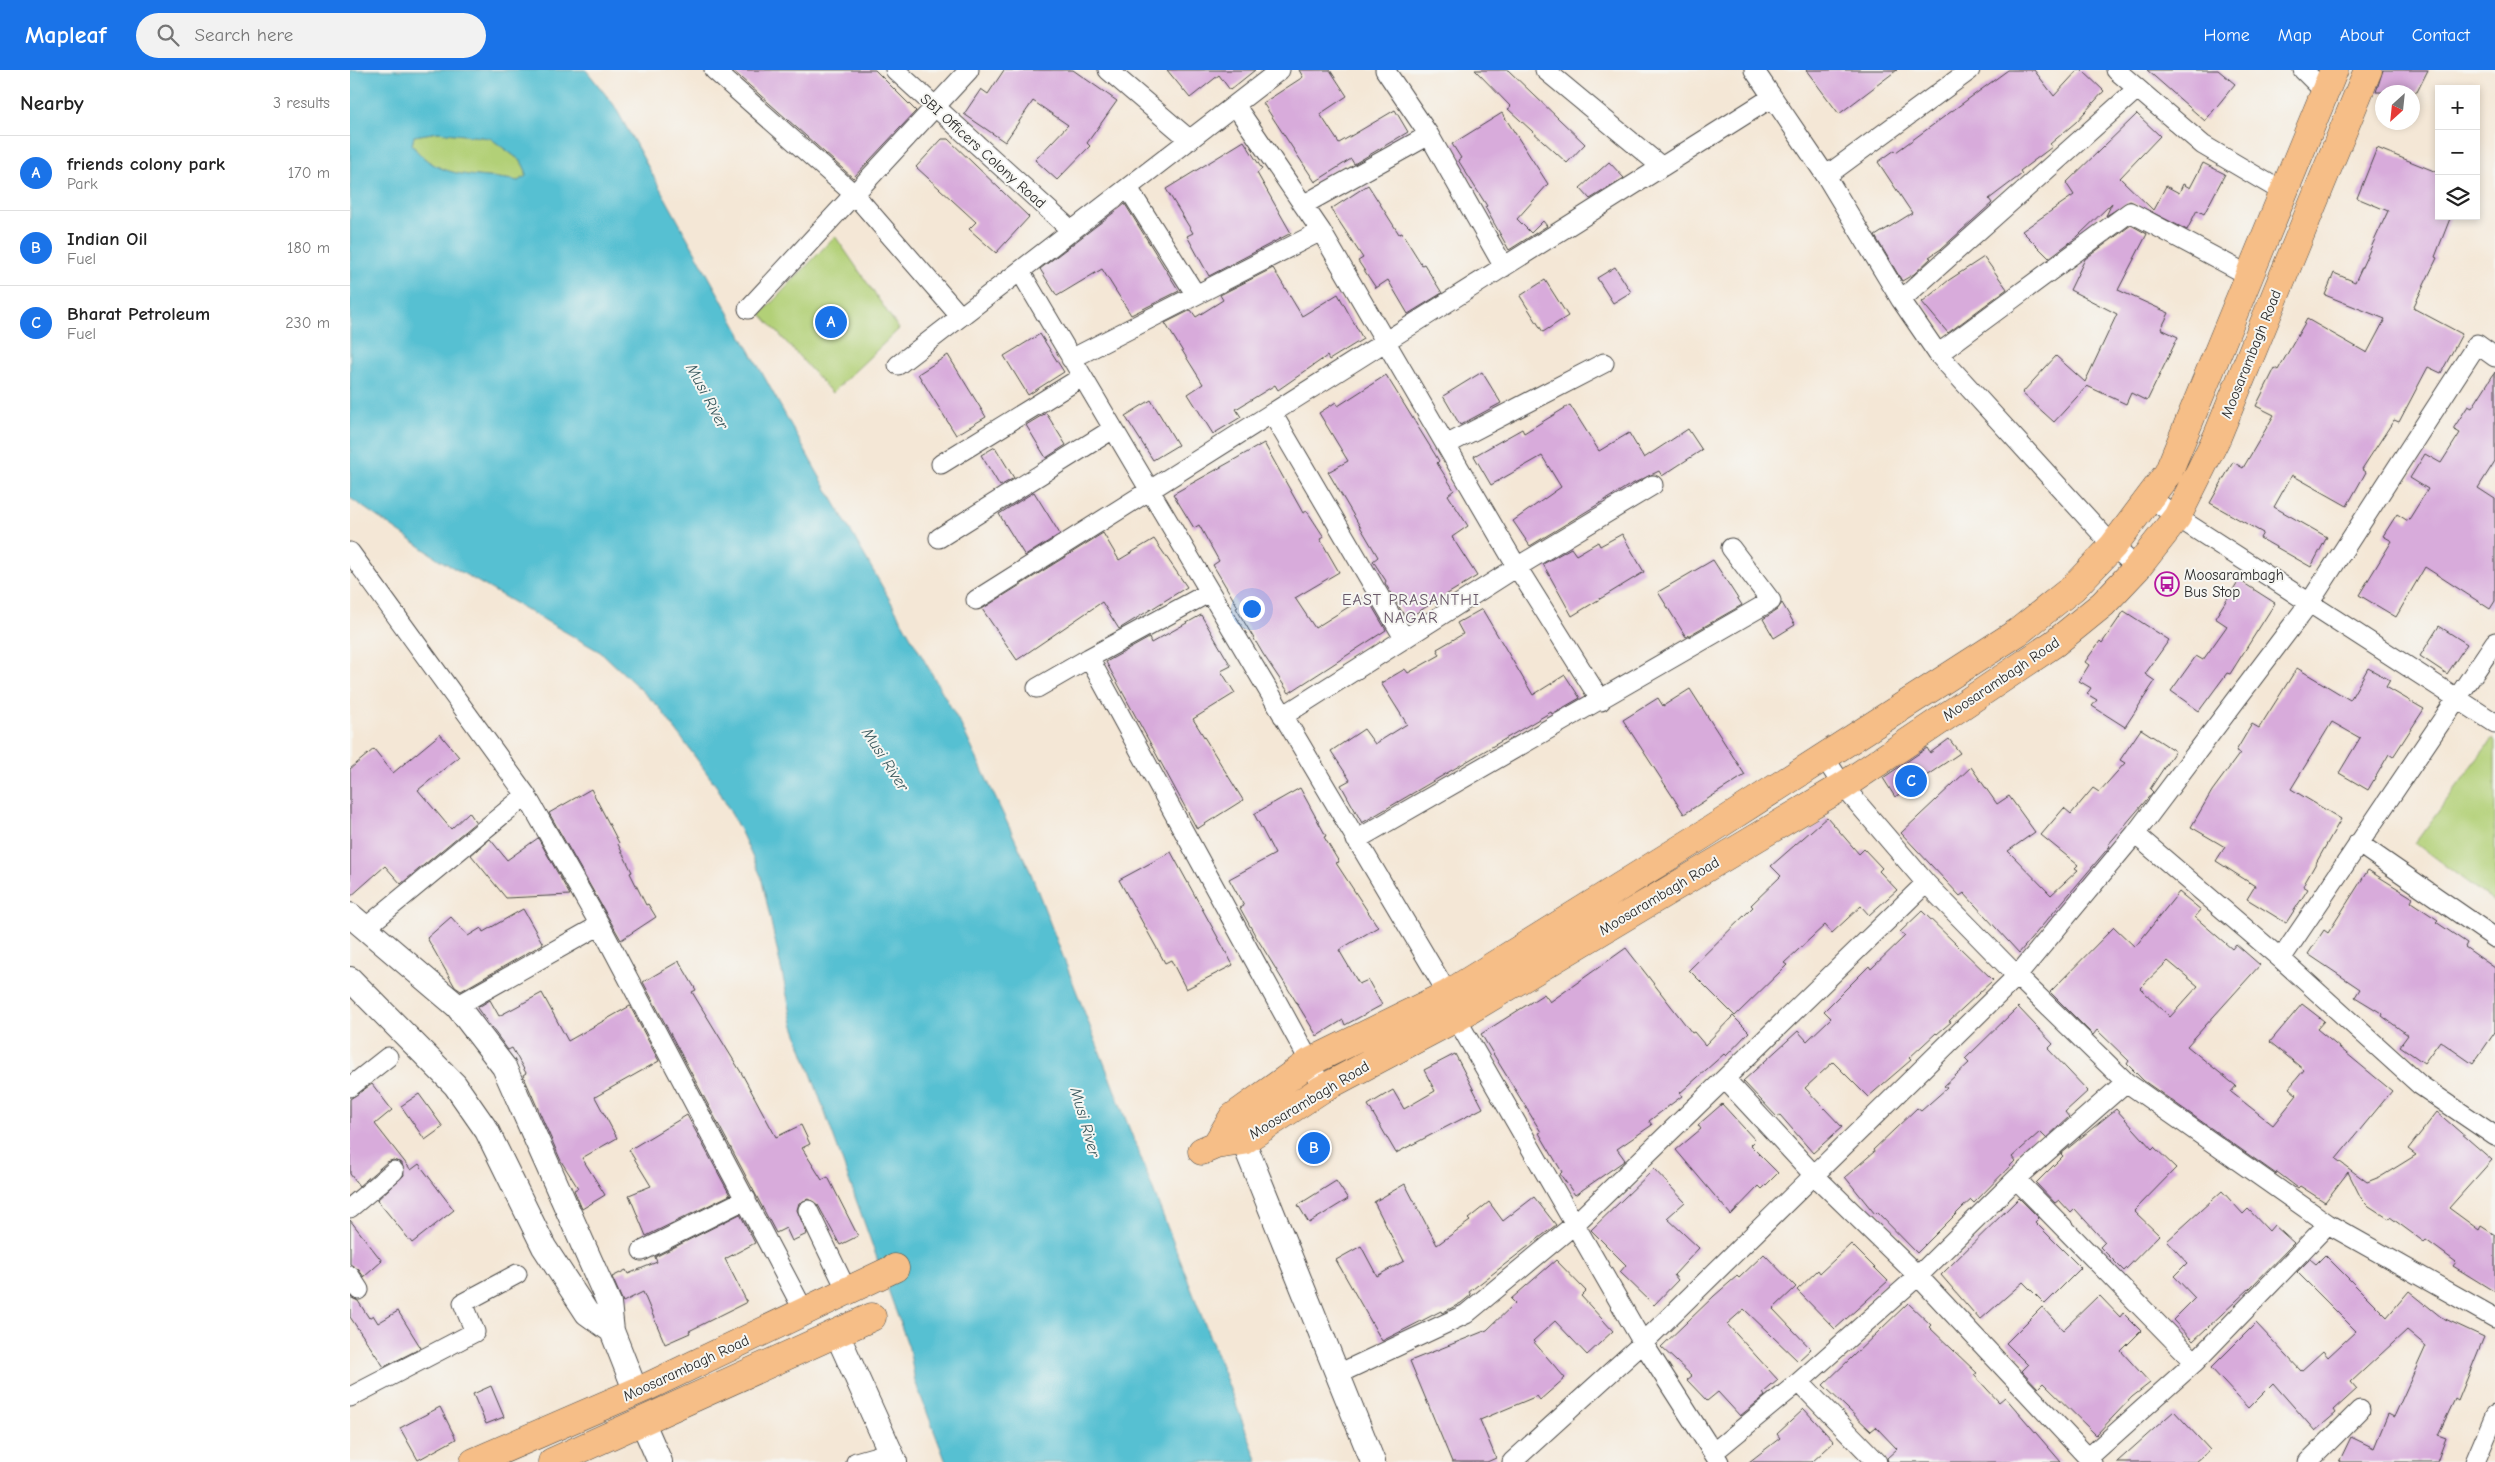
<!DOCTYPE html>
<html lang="en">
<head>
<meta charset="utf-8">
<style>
	:root { --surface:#fff; --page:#f2f2f2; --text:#222; --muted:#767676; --line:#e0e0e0; --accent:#1a73e8 }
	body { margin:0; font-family:"Comic Neue",sans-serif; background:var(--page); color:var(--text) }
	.controls { position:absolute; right:15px; top:15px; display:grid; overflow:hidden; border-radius:0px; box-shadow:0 2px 8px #0003 }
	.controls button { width:45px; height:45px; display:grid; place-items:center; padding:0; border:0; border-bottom:1px solid var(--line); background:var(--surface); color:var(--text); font:25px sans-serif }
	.compass { position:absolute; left:2025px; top:15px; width:45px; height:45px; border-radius:50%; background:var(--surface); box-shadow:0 2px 8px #0003; rotate:207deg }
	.you { position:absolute; left:901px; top:538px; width:18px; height:18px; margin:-12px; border:4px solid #fff; border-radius:50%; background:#1a73e8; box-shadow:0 0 0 8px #1a73e833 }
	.badge { display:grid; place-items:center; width:32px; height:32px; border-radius:50%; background:var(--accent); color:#fff; font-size:16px; font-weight:700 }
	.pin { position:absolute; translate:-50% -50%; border:2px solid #fff; box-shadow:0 1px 5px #0006 }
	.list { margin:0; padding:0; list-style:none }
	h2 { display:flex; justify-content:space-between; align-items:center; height:65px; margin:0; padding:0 20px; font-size:21px }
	h2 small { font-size:16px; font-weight:400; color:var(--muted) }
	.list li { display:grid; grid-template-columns:32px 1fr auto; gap:15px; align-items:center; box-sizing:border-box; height:75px; padding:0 20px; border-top:1px solid var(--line) }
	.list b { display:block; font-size:19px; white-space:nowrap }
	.list p { margin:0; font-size:16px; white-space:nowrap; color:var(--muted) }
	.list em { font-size:16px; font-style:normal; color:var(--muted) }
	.icon { flex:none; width:28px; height:28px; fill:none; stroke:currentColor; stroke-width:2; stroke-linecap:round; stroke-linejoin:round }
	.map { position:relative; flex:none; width:2145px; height:1392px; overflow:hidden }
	header { display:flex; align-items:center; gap:30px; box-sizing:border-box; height:70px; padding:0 25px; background:var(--accent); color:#fff }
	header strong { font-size:24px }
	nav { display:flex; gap:28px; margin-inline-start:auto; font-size:18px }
	.search { width:350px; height:45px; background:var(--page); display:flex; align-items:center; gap:12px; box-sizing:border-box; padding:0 18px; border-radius:28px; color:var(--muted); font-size:19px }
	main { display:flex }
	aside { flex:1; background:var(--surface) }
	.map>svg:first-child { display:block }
	.green { fill:#b2d077; stroke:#6e7e51 }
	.water { fill:#56c0d2; stroke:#40767e; fill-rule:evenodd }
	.building { fill:#d8abdb; fill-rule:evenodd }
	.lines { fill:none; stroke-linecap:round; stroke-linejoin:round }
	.minor-casing { stroke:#494745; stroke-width:21 }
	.tertiary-casing { stroke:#494745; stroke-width:26 }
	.primary-casing { stroke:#494745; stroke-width:29 }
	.minor { stroke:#fff; stroke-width:19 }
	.tertiary { stroke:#fff; stroke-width:24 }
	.primary { stroke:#f6be87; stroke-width:28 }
	.labels { text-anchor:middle; stroke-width:4; stroke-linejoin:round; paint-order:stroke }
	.street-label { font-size:15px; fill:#2b2b2b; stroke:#f6f6f2 }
	.poi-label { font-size:15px; fill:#2b2b2b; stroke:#f6f6f2; text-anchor:start }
	.water-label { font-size:16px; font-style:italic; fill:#38585d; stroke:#f6f6f2 }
	.neighbourhood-label { font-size:16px; letter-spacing:1px; fill:#685869; stroke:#f6f6f2 }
</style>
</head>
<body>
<header>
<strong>Mapleaf</strong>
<div class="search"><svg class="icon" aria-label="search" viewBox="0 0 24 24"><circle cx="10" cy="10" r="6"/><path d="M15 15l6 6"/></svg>Search here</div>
<nav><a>Home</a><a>Map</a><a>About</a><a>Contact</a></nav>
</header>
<main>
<aside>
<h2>Nearby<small>3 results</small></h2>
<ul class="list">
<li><span class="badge">A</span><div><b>friends colony park</b><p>Park</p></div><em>170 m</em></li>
<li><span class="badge">B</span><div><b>Indian Oil</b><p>Fuel</p></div><em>180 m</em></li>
<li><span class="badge">C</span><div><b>Bharat Petroleum</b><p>Fuel</p></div><em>230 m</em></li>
</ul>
</aside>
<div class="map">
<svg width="2145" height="1392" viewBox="0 0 2145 1392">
	<rect width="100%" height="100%" fill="#f6f6f2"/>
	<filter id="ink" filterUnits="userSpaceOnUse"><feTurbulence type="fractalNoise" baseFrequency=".02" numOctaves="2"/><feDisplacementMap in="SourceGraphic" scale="10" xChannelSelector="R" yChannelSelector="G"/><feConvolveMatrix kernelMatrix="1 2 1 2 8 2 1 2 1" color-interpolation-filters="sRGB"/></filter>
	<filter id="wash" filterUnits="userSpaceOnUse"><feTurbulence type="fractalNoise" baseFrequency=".0096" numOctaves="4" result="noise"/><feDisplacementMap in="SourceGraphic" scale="20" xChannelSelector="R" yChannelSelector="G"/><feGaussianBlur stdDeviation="1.12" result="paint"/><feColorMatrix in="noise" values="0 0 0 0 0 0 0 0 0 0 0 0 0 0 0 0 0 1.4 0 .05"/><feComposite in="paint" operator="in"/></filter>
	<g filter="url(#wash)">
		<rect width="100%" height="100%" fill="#f4e7d6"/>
		<path class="green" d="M88,62L140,68L171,91L176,101V106L168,111C129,103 89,112 62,75L64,66Z
			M485,166L549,259L482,323L411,244Z
			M2142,669L2145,672V833L2065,773Z"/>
		<path class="water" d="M0,0H236L264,35L463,395L611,655L680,801L908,1392H596L565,1311L559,1278L443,953L411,806L391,762L367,717L309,637L252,583L90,490L0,428ZM88,62L140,68L171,91L176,101V106L168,111C130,103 89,112 62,75L64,66Z"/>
		<g id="blocks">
			<path class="building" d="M382,0H525L566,41L503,108Z
				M654,0H723L767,31L737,73L740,76L707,110L685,90L718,55L683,31L655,72L614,44L631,19L638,24Z
				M817,0H905L880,20L869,5L840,28Z
				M949,0H980L997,26L970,44L989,73L1045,40L1058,62L1004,94L1001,89L965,112L913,33L953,7Z
				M1125,0H1158L1235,74L1217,93L1158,39L1161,37Z
				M1456,0H1547L1489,44Z
				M1658,0H1684L1704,26L1728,0H1732L1754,21L1726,52L1700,74L1702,77L1670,101L1672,104L1639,129L1642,133L1591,179L1579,187L1581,188L1564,204L1552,211L1525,166L1562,143L1528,92L1545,80L1546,82Z
				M1797,0H1868L1885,14L1855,51Z
				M2033,0H2078L2067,22H2026Z
				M1152,43L1198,114L1167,149L1181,163L1193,151L1197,156L1159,180L1135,137L1137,136L1108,90L1111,88L1102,74Z
				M1787,44L1810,66L1770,108L1803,140L1816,116L1829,123L1833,114L1840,118L1853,93L1875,104L1854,144L1847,140L1837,160L1780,131L1756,146L1762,133L1727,167L1699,188L1672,161L1724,125L1716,113Z
				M592,69H598L679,147L646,183L619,159L626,152L566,97Z
				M894,71L912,99L907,103L941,163L859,206L837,166L843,163L816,119Z
				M2027,78L2089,103V146H2101L2085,187L2087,188L2063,238L2112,264L2091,303L2078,297L2049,352L2044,350L2012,399L2016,402L1997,436L1942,405L1924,437L1977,467L1961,497L1910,468L1913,463L1860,433L1883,392L1893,398L1924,345L1906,336L1925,298L1928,300L1957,249L2017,283L2035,249L1975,225L1984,203L2005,212L2038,141L2007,128Z
				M1259,92L1274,108L1240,129L1230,118Z
				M1018,115L1049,164L1052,163L1072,195L1074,194L1092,223L1058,244L1038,210L1026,218L1008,191L1013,188L981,139Z
				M775,134L829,221L781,245L752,199L707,226L690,199Z
				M1781,155L1797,164L1768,220L1819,243L1811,259L1828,267L1797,331L1781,323L1776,334L1737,316L1704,352L1672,323L1706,286L1735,312L1767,244L1720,220L1735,189Z
				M1634,187L1657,219L1598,263L1572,232L1599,210Z
				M1265,197L1281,222L1263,233L1247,208Z
				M923,198L952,246L988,224L1013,269L979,290L977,286L928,320L925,315L886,339L891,347L863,364L838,324L853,314L815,253L841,240L846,247L873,230L870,225Z
				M1195,210L1218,246L1193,262L1170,226Z
				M690,264L714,302L678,325L654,286Z
				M598,285L636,347L606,365L568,304Z
				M1132,302L1151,333L1110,355L1093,326Z
				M2145,302V391L2128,418L2145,429V531L2140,539L2075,497L2046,547L2009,525L2042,471L2033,466L2047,444L2058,451L2078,419L2060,408L2075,384L2091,393L2110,363L2103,359L2118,336L2122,338Z
				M1036,305L1089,391L1087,393L1104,420L1098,425L1118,456L1102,467L1127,506L1058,548L1055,547L1035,513L1036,511L1023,491L1028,487L978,402L998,391L969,343L986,332L988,336Z
				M801,330L828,375L803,390L775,346Z
				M1220,335L1249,381L1279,363L1294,388L1338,359L1352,380L1312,406L1309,401L1278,416L1180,476L1163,451L1211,417L1192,386L1141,415L1124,386L1172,359L1174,363Z
				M696,343L716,375L696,388L676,355Z
				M914,373L953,443L957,441L974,467L970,469L989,502L945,528L965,558L1016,526L1036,560L939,623L913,584L886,538L888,537L863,495L869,491L849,455L844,458L823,424Z
				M645,377L664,408L650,416L631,385Z
				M684,422L710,464L675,486L649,444Z
				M753,463L769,490L804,469L837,517L769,559L752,532L667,590L632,539Z
				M1272,464L1294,502L1222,546L1193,494L1221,478L1226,485L1248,472L1250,476Z
				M1363,490L1392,535L1336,567L1308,522Z
				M1889,510L1925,533L1880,604L1877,603L1849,641L1821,621L1846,586L1853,590L1877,556L1865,548Z
				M1432,533L1445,555L1424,568L1413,549L1427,540Z
				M1132,539L1183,625L1215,605L1230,628L1202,644L1201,642L1012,753L991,715L1000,710L981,681L1014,659L1025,674L1057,654L1031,613L1055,599L1058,603L1090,585L1087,579L1113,564L1107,553Z
				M1774,541L1819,570L1795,604L1805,611L1775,657L1742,636L1747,630L1737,624L1741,618L1729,611L1739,595L1735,592L1750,571L1752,573Z
				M851,545L881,596L871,601L885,623L843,649L893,730L847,759L756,592L799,568L801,573Z
				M2089,556L2117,574L2097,604L2070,586Z
				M1947,598L2000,630L2018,598L2040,610L2036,617L2074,639L2043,687L2039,684L2018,720L1989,703L2010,668L1982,652L1941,719L1991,749L1953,816L1958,819L1936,853L1897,829L1905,816L1866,791L1875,777L1841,757L1862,721L1890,683L1886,681L1902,654L1909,658Z
				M1340,619L1395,705L1334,744L1273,650L1308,628L1313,636Z
				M1791,659L1825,681L1800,719L1803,722L1758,775L1760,776L1669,883L1614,823L1610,826L1551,763L1621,697L1647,734L1659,726L1685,762L1658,781L1701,825L1728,800L1725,798L1728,795L1691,765L1714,738L1721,744L1743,718L1749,722L1775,693L1770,690Z
				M90,664L109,687L68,720L101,759L119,742L126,752L51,814L35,796L0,827V699L24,679L43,703Z
				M1599,669L1610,683L1545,727L1533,708L1577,678L1580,683Z
				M950,718L976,766L974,767L989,792L986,793L1028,857L989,880L1009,914L1018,910L1032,935L995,955L993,950L967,966L905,865L890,838L894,836L879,809L925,784L904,744Z
				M241,719L269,773L268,774L282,802L280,803L296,835L298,834L306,847L271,870L199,743Z
				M1477,747L1509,784L1514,779L1532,798L1529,801L1547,820L1519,845L1511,836L1482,863L1475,855L1434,893L1437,895L1385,946L1339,900L1403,837L1401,835L1431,806L1421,796Z
				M188,768L220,825L156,828L121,785L140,769L157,790Z
				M821,782L883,895L836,919L821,890L815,893L769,810Z
				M2018,800L2063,828L2061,832L2088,850L2086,852L2117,873L2115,877L2145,898V962L2123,994L2090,971L2074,993L2050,976L2058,965L2032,946L2033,944L2005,927L2010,919L1958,884L1974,860L1978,863Z
				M1829,822L1851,840L1845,847L1882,879L1886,874L1910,895L1837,976L1886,1016L1881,1022L1923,1055L1947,1025L1939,1018L1954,1000L1920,972L1952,934L1974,951L1967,959L2042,1021L1986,1089L2017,1112L2032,1106L2066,1085L2058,1079L2087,1042L2142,1090L2099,1138L2129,1160L2131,1156L2145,1165V1222L2103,1196L2106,1192L2076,1170L2074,1172L2040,1147L2039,1149L2019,1136L2011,1128L1998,1102L1975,1132L1950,1116L1948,1118L1927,1102L1926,1104L1794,1011L1777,994L1779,991L1747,960L1743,965L1700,922L1764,857L1785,877ZM1818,891L1848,916L1820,947L1790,918Z
				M173,839L193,874L111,921L105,917L77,868L101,847L118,866L131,858L133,862Z
				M1572,841L1643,910L1599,951L1601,952L1587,964L1586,963L1559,988L1561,990L1518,1027L1483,992L1455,1018L1492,1057L1463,1083L1430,1045L1427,1047L1393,1011L1448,961L1457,971L1481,948L1474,941L1519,896L1521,899L1555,866L1550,862Z
				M1276,878L1342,963L1344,962L1355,975L1383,946L1399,962L1376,986L1374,984L1330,1023L1332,1026L1299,1051L1302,1055L1267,1079L1275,1090L1274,1091L1225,1125L1210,1104L1212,1102L1189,1063L1191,1062L1131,964L1194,924L1200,932Z
				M329,891L346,920L342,922L392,1004L426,1067L451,1055L460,1074L452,1078L472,1110L478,1107L508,1166L490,1175L468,1135L458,1129L449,1133L447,1140L457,1164L442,1171L436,1158L426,1163L293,912Z
				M192,923L218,971L280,936L309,991L245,1027L267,1068L232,1088L255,1125L232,1139L224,1120L228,1118L211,1091L173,1005L176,1003L162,978L158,980L127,938L140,930L149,946Z
				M1668,937L1703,974L1698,979L1738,1021L1715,1042L1719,1047L1696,1068L1690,1062L1662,1087L1665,1091L1624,1133L1621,1130L1613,1137L1567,1183L1527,1142L1525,1144L1495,1107L1524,1082L1523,1080L1567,1038L1571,1041L1597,1018L1594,1016L1619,993L1615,989Z
				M1105,984L1133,1038L1046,1083L1018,1035L1043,1020L1054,1039L1085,1021L1074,1000Z
				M22,1014L42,1040L25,1054L61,1100L69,1094L104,1140L62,1173L27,1130L54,1105L52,1093L43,1090L37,1092L9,1116L0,1104V1029Z
				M69,1024L93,1057L75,1070L51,1036Z
				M1372,1034L1405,1070L1400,1075L1428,1103L1412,1119L1409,1116L1381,1145L1326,1080L1351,1059L1348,1055Z
				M1766,1039L1802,1079L1804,1077L1826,1098L1784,1141L1809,1165L1774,1201L1750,1177L1755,1172L1725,1139L1721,1143L1709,1130L1705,1133L1686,1113L1713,1086L1711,1084Z
				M337,1045L380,1125L296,1166L279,1125L301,1116L279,1080Z
				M1304,1099L1335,1132L1317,1148L1349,1178L1324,1205L1328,1210L1304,1235L1270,1202L1276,1195L1241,1160Z
				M986,1111L998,1129L959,1153L948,1135Z
				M1055,1114L1087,1175L1120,1151L1118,1149L1139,1132L1153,1151L1184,1127L1206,1155L1119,1222L1121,1225L1111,1233L1092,1243L1091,1241L1032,1271L986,1190L1011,1176L1027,1206L1054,1191L1024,1132Z
				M1872,1121L1893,1144L1898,1139L1919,1161L1924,1155L1944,1173L1900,1218L1843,1271L1823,1250L1845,1228L1824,1206L1837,1193L1817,1171Z
				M1669,1128L1689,1148L1685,1152L1731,1198L1695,1234L1673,1212L1630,1250L1591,1205Z
				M390,1144L405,1173L375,1189L397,1232L339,1261L340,1263L315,1274L293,1222L273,1232L262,1207L276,1200L278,1204L307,1192L305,1187Z
				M0,1150L32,1191L14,1207L9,1200L0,1194Z
				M1501,1174L1538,1211L1485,1259L1447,1220L1468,1200L1470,1203Z
				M1414,1184L1446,1217L1423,1239L1461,1279L1448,1291L1394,1239L1377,1254L1428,1310L1413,1323L1415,1326L1390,1346L1368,1322L1357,1331L1337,1310L1342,1306L1311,1277L1364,1226L1387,1206L1389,1208Z
				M1975,1185L2037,1247L2059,1221L2091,1247L2134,1267L2108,1331L2105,1329L2088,1365L2096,1368L2087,1392H1989L2001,1367L2024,1378L2038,1344L2044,1347L2076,1276L2057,1260L2001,1312L2007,1319L1984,1340L1986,1343L1965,1361L1923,1313L1898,1338L1861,1298L1906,1253L1951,1301L1973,1281L1978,1287L2006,1261L1947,1202L1960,1189L1966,1194Z
				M1206,1190L1236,1221L1231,1226L1263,1261L1237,1285L1205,1251L1183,1271L1215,1308L1190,1330L1187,1326L1130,1350L1146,1388L1137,1392H1102L1060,1291L1137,1260L1165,1233L1161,1229Z
				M1749,1225L1770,1247L1773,1243L1791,1261L1771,1281L1800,1313L1782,1327L1746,1365L1693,1313L1688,1318L1672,1301L1678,1295L1656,1273L1692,1237L1713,1260Z
				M0,1227L8,1231L19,1248L23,1245L28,1253L48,1241L71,1278L34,1297L0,1247Z
				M1558,1233L1581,1255L1579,1257L1627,1303L1624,1305L1649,1332L1655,1327L1711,1392H1538L1537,1388L1547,1379L1526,1357L1521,1361L1473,1315Z
				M141,1316L154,1347L136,1354L123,1324Z
				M90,1337L106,1369L68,1390L50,1358Z
				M1454,1339L1484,1372L1462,1392H1399L1430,1368L1427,1364Z
				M1824,1341L1860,1380L1846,1392H1767Z"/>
		</g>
	</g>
	<g filter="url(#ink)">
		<use href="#blocks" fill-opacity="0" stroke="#494745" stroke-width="1"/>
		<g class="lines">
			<g class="minor-casing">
				<path id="minor" d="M364,0L504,124L610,246
					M545,0L722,161
					M758,0L840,70
					M1035,0L1079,65L1154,197
					M1195,0L1312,97
					M1404,0L1476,106L1551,230L1588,284L1763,476L1787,498
					M1766,0L1853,75L1933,122
					M1953,0L1975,22
					M885,35L971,161L1167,497L1251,631
					M1476,106L1620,0
					M778,118L846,225
					M953,135L1079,65
					M670,201L1098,924
					M1551,230L1787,19
					M398,239L619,0
					M1588,284L1780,142L1900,206
					M721,289L971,161
					M548,295L930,0
					M922,343L1054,568
					M1096,375L1254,293
					M591,394L732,307
					M1801,428L1827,447L2145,653
					M589,468L763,359
					M0,482L176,725L250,855L455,1243
					M626,530L1421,28
					M739,588L860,522
					M687,618L739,588L960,992L972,1019
					M933,646L1167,497L1303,415
					M1474,687L1493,716L1576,813L1667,906L1776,1012L1978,1154L2145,1248
					M1785,764L1931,889L2070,1015L2145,1066
					M1006,770L1421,531L1381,478
					M2008,773L2145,868
					M14,859L176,725
					M1931,889L2145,572
					M107,936L250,855
					M1106,948L1293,1273L1369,1392
					M1375,1009L1463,1104L1568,1206L1742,1392
					M0,1017L38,987
					M1666,1109L1845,1292
					M0,1138L44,1101
					M458,1140L497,1221
					M292,1181L396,1129
					M0,1206L9,1220
					M988,1304L1116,1244L1225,1154L1576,813
					M1449,1312L1527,1392
					M0,1327L125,1262L113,1233L167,1204
					M1364,1382L1449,1312L1568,1206L1666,1109L1776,1012
					M1738,1388L1845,1292L1978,1154
					M506,1392L541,1382
					M1162,1392L1293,1273L1667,906L1785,764L1960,532L2127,274L2145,287
					M1958,1392L2010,1340
					M2125,1392L2145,1345"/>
			</g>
			<g class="tertiary-casing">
				<path id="tertiary" d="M0,845L107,936L154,997L259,1233L262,1261L286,1322
					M0,909L105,1015L137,1061L194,1177L237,1243L262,1261
					M886,1053L1023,1392
					M487,1264L545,1392
					M292,1351L310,1392"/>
			</g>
			<g class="primary-casing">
				<path id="primary" d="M866,1075L883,1047L960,992L1098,924L1356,763L1668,562L1723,518L1763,476L1818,403L1984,0
					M852,1081L866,1075L893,1071L972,1019L1106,948L1493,716L1705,573L1753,534L1787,498L1827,447L1867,367L2018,0
					M124,1392L299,1316L545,1198
					M202,1392L522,1247"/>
			</g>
			<use href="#minor" class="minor"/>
			<use href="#tertiary" class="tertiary"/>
			<use href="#primary" class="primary"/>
		</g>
	</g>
	<defs>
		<g id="bus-ring" transform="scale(1.25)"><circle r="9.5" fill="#f6f6f2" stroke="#b5179e" stroke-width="1.5"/><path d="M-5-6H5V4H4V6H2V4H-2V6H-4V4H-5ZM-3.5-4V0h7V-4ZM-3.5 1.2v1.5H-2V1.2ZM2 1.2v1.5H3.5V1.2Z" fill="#b5179e"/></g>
	</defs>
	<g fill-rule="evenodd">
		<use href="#bus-ring" x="1817" y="514"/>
	</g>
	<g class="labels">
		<g class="street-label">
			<text transform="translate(633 81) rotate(42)" y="5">SBI Officers Colony Road</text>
			<text transform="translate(1901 284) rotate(-68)" y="5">Moosarambagh Road</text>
			<text transform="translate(1651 609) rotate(-34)" y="5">Moosarambagh Road</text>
			<text transform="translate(1309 826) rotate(-31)" y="5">Moosarambagh Road</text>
			<text transform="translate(959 1030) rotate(-31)" y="5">Moosarambagh Road</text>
			<text transform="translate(336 1298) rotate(-25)" y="5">Moosarambagh Road</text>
		</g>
		<g class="poi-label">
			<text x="1834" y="510">Moosarambagh<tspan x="1834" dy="17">Bus Stop</tspan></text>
		</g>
		<g class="water-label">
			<text transform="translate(358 326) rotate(62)" y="6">Musi River</text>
			<text transform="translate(536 689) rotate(57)" y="6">Musi River</text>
			<text transform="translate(736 1052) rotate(74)" y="6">Musi River</text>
		</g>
		<g class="neighbourhood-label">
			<text x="1061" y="535">EAST PRASANTHI<tspan x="1061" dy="18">NAGAR</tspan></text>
		</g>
	</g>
</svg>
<div class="controls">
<button>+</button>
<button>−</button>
<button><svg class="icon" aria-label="layers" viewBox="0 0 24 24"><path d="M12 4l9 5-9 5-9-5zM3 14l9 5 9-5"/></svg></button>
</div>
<svg class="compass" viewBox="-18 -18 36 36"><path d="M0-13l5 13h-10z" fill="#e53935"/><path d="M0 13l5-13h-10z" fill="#767676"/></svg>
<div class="you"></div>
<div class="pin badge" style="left:481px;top:252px">A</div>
<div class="pin badge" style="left:964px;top:1078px">B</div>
<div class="pin badge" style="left:1561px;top:711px">C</div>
</div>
</main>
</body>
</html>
